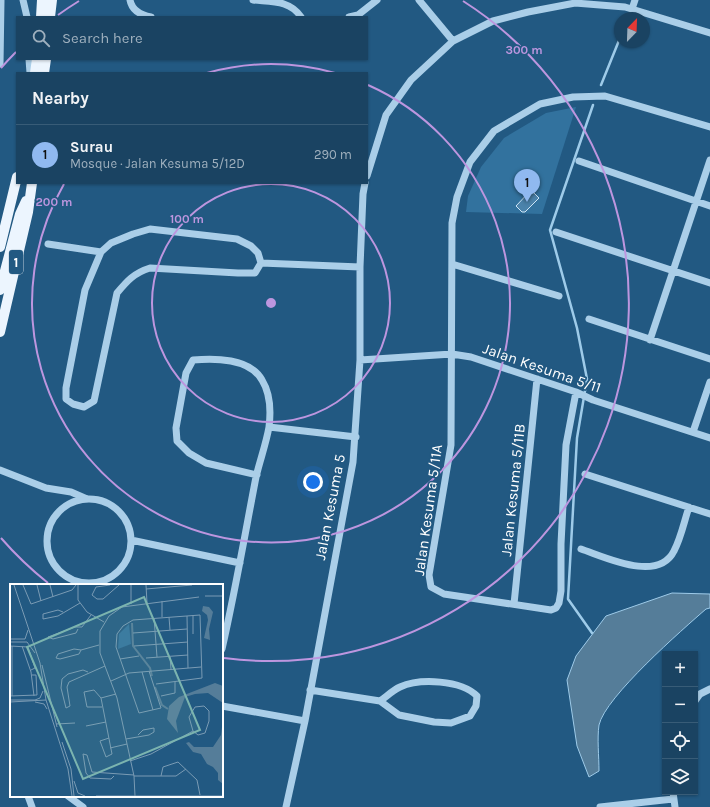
<!DOCTYPE html>
<html lang="en">
<head>
<meta charset="utf-8">
<style>
	:root { --surface:#1a4362; --page:#234a68; --text:#f1f3f6; --muted:#9fb0be; --line:#385c77; --accent:#90b9f0 }
	body { margin:0; font-family:Karla,sans-serif; background:var(--page); color:var(--text) }
	.controls { position:absolute; right:12px; bottom:12px; display:grid; overflow:hidden; border-radius:0px; box-shadow:0 1px 3px #0004 }
	.controls button { width:36px; height:36px; display:grid; place-items:center; padding:0; border:0; border-bottom:1px solid var(--line); background:var(--surface); color:var(--text); font:20px sans-serif }
	.compass { position:absolute; left:614px; top:12px; width:36px; height:36px; border-radius:50%; background:var(--surface); box-shadow:0 1px 3px #0004; rotate:23deg }
	.you { position:absolute; left:313px; top:482px; width:14px; height:14px; margin:-10px; border:3px solid #fff; border-radius:50%; background:#1a73e8; box-shadow:0 0 0 6px #1a73e833 }
	.badge { display:grid; place-items:center; width:26px; height:26px; border-radius:50%; background:var(--accent); color:#111; font-size:13px; font-weight:700 }
	.pin { position:absolute; translate:-50% -33px; filter:drop-shadow(0 1px 2px #0008) }
	.pin::after { content:''; position:absolute; top:21px; width:14px; height:12px; background:inherit; clip-path:polygon(0 0,100% 0,50% 100%) }
	.list { margin:0; padding:0; list-style:none }
	h2 { display:flex; justify-content:space-between; align-items:center; height:52px; margin:0; padding:0 16px; font-size:17px }
	h2 small { font-size:13px; font-weight:400; color:var(--muted) }
	.list li { display:grid; grid-template-columns:26px 1fr auto; gap:12px; align-items:center; box-sizing:border-box; height:60px; padding:0 16px; border-top:1px solid var(--line) }
	.list b { display:block; font-size:15px; white-space:nowrap }
	.list p { margin:0; font-size:13px; white-space:nowrap; color:var(--muted) }
	.list em { font-size:13px; font-style:normal; color:var(--muted) }
	.icon { flex:none; width:22px; height:22px; fill:none; stroke:currentColor; stroke-width:2; stroke-linecap:round; stroke-linejoin:round }
	.map { position:relative; flex:none; width:710px; height:807px; overflow:hidden }
	.search { position:absolute; background:var(--surface); box-shadow:0 1px 3px #0004; left:16px; top:16px; width:352px; height:44px; display:flex; align-items:center; gap:10px; box-sizing:border-box; padding:0 14px; border-radius:0px; color:var(--muted); font-size:15px }
	.panel { position:absolute; background:var(--surface); box-shadow:0 1px 3px #0004; left:16px; top:72px; width:352px; height:112px; border-radius:0px }
	.map>svg:first-child { display:block }
	.green { fill:#32729e }
	.water { fill:#557d99; stroke:#9ecbe9 }
	.lines { fill:none; stroke-linecap:round; stroke-linejoin:round }
	.stream { stroke:#9ecbe9; stroke-width:2.5 }
	.building { fill:#4b83ab; stroke:#cee5f6 }
	.minor { stroke:#aacee8; stroke-width:7 }
	.major { stroke:#ecf5fe; stroke-width:10 }
	.ring { fill:none; stroke:#bd96df; stroke-width:2 }
	.labels { text-anchor:middle; stroke-width:3.5; stroke-linejoin:round; paint-order:stroke }
	.shield { fill:#225982; stroke:#bdcdda; stroke-width:1 }
	.shield-label { font-size:14px; font-weight:bold; fill:#fff }
	.street-label { font-size:15px; fill:#fff; stroke:#225982 }
	.inset-river { fill:none; stroke:#557d99; stroke-width:2 }
	.inset-road { fill:none; stroke:#7a9bb4; stroke-width:1 }
	.view { fill:#7bb4af; fill-opacity:0.15; stroke:#7bb4af; stroke-width:2 }
	.inset-edge { fill:none; stroke:#fff; stroke-width:2 }
	.centre { fill:#bd96df; stroke:#225982; stroke-width:2 }
	.ring-label { font-size:12px; text-anchor:middle; font-weight:bold; fill:#bd96df; stroke:#225982; stroke-width:3.5; stroke-linejoin:round; paint-order:stroke }
</style>
</head>
<body>
<div class="map">
<svg width="710" height="807" viewBox="0 0 710 807">
	<rect width="100%" height="100%" fill="#225982"/>
	<path class="green" d="M576,107L542,214L466,212L468,196L481,167L504,138L546,113Z"/>
	<path class="water" d="M672,593L710,594V608L706,609C683,629 605,697 599,725C597,739 599,756 599,771L589,777L577,746L567,680L576,656L606,616Z"/>
	<g class="lines">
		<path class="stream" d="M601,85L620,38
			M592,633L568,599L577,438L587,379L577,328L550,230L593,105"/>
	</g>
	<path class="building" d="M531,190L539,198L525,212H522L516,206Z"/>
	<g class="lines">
		<path class="minor" d="M23,0L27,17
			M130,0C132,11 141,15 151,17
			M253,0C271,2 290,0 301,17
			M419,0L453,41
			M632,9L635,0
			M349,17L358,15L377,0
			M29,59L30,73
			M0,64L1,0
			M579,161L710,206
			M367,176L386,115L411,80L453,41L493,21L528,12L575,3L625,7L710,33
			M150,229L237,239L251,246L258,253L261,263L255,273H238L150,268C134,273 127,281 117,293L94,401L84,407L73,404L66,399V388L85,290L101,252L111,243L133,234Z
			M556,232L710,283
			M48,244L101,252
			M261,263L360,267
			M452,264L559,296
			M589,319L710,359
			M650,340L710,160
			M360,360L452,354L471,357L576,392L593,400L710,438
			M576,392L566,445L561,544V591L559,603L556,608L551,610L444,594L431,587L429,575L451,445L452,223L457,197L470,162L494,131L540,104L573,97L605,96L710,127
			M269,427L356,437
			M693,432L710,382
			M0,470L46,488L71,492L87,499
			M585,474L710,514
			M47 541a42 42 0 1 1 84 0a42 42 0 1 1-84 0Z
			M131,540L240,563
			M581,549C605,557 658,583 674,551C681,538 684,522 689,507
			M514,604L537,379
			M222,649C235,592 245,534 256,477C260,460 266,444 269,427C271,411 270,393 262,380C250,358 214,358 193,360L186,373L176,428L177,441L189,453L206,463L257,475
			M310,690L380,701L399,715L434,722L451,723L470,716L476,706L477,696C461,680 420,678 400,687C393,690 386,697 380,701
			M695,701L700,694L710,689
			M222,706L305,721
			M673,792L675,807
			M28,796L32,807
			M68,796L83,807
			M286,807L305,721L353,462L360,360V267L363,194L365,183
			M600,807L673,799"/>
		<path class="major" d="M41,17L42,0
			M50,17L52,0
			M35,73L37,59
			M44,73L46,59
			M0,247L17,177
			M0,290L20,214L26,201
			M0,332L28,212L32,183"/>
	</g>
	<g class="ring">
		<circle cx="271" cy="303" r="119"/>
		<path d="M207 73A239 239 0 0 1 335 73M368 85A239 239 0 1 1 64 184"/>
		<path d="M48 583A358 358 0 0 1 1 538M1 68A358 358 0 0 1 16 52M58 15A358 358 0 0 1 79 1M463 1A358 358 0 0 1 224 658"/>
	</g>
	<g class="labels">
		<rect class="shield" x="9" y="250" width="14" height="24" rx="3"/>
		<g class="shield-label">
			<text x="16" y="267">1</text>
		</g>
		<g class="street-label">
			<text transform="translate(542 368) rotate(19)" y="5">Jalan Kesuma 5/11</text>
			<text transform="translate(513 490) rotate(-84)" y="5">Jalan Kesuma 5/11B</text>
			<text transform="translate(330 507) rotate(-79)" y="5">Jalan Kesuma 5</text>
			<text transform="translate(428 510) rotate(-82)" y="5">Jalan Kesuma 5/11A</text>
		</g>
	</g>
	<g transform="translate(10 584)">
		<rect width="213" height="213" fill="#225982"/>
		<path d="M119,40L121,60L108,65L109,50Z" fill="#32729e"/>
		<path d="M193,22L199,23L203,28L199,45L200,56L194,54L198,36L197,31L192,27ZM205,99L213,102V119L198,109L185,110L175,113L166,137L168,149L157,135L159,122L169,113ZM213,135V200L208,196V189L203,183L197,180L191,170L183,168L176,159L179,158L184,163H203L211,151Z" fill="#557d99"/>
		<path class="inset-river" d="M122,39L123,62L140,84L142,92M145,103L152,121L158,125"/>
		<path class="inset-road" d="M4,1L30,79L36,116L58,185L62,212M13,1L21,20L62,6L66,1M27,1L31,17M40,1L43,13M68,1V16L77,28L94,38M100,1L86,3L82,11L87,15H93L109,1M121,1V20M136,1L137,19M136,5L182,1M195,12H213M152,17V33M53,28L48,26L33,30V35L48,32L70,19M183,31V50M177,32L178,84M159,33L160,46M144,34L147,73M68,45L66,49L43,55L38,53L65,43H72L81,31M123,49L177,45M0,55H15L18,46M0,58H17L25,69M0,62L18,63L25,84L21,86M12,62L21,88L24,112M124,62L178,58M71,66L69,70L50,75L46,74L48,70L64,65L71,66L89,61M160,73L161,85M136,74L178,71M110,75L129,72M32,81L47,143M139,87L151,124L129,129L106,63L107,50L113,42L123,36L190,31L192,94L146,100M78,88L73,86L58,90L52,95L51,104L56,124L60,122L57,103L59,98L95,82M132,88L143,126M101,97L119,89L191,83M0,112L27,111L26,91H22M2,112V62M151,112L165,109V98M91,114L106,110M0,116H25M25,116L30,114L33,107M0,118L36,116M25,118L34,120L37,125M194,122L199,127V137L195,149L188,151L183,147L179,133L185,123ZM92,123H77L74,108L84,106L91,114L102,170L96,173L90,157L99,154M46,140L65,139M76,142L96,138M116,155L139,151L144,148V144L133,146L128,151M52,158L61,185L64,212M100,164L117,160M120,177L141,170L183,147M104,192L101,195L80,194L76,189L73,170L77,171L82,188L124,191M124,192H166L176,185M151,192L153,183L168,178L187,196L190,211M64,197L68,209L75,212M86,212H213M125,212L124,192L107,114L90,69V47L99,32L112,23L189,13"/>
		<path class="view" d="M134,13L190,146L73,195L17,63Z"/>
		<rect width="213" height="213" class="inset-edge"/>
	</g>
	<circle cx="271" cy="303" r="6" class="centre"/>
	<g class="ring-label">
		<text x="524" y="54">300 m</text>
		<text x="54" y="206">200 m</text>
		<text x="187" y="223">100 m</text>
	</g>
</svg>
<div class="controls">
<button>+</button>
<button>−</button>
<button><svg class="icon" aria-label="locate" viewBox="0 0 24 24"><circle cx="12" cy="12" r="6"/><path d="M12 2v4M12 18v4M2 12h4M18 12h4"/></svg></button>
<button><svg class="icon" aria-label="layers" viewBox="0 0 24 24"><path d="M12 4l9 5-9 5-9-5zM3 14l9 5 9-5"/></svg></button>
</div>
<svg class="compass" viewBox="-18 -18 36 36"><path d="M0-13l5 13h-10z" fill="#e53935"/><path d="M0 13l5-13h-10z" fill="#9fb0be"/></svg>
<div class="you"></div>
<div class="pin badge" style="left:527px;top:202px">1</div>
<div class="search"><svg class="icon" aria-label="search" viewBox="0 0 24 24"><circle cx="10" cy="10" r="6"/><path d="M15 15l6 6"/></svg>Search here</div>
<section class="panel">
<h2>Nearby<small></small></h2>
<ul class="list">
<li><span class="badge">1</span><div><b>Surau</b><p>Mosque · Jalan Kesuma 5/12D</p></div><em>290 m</em></li>
</ul>
</section>
</div>
</body>
</html>
